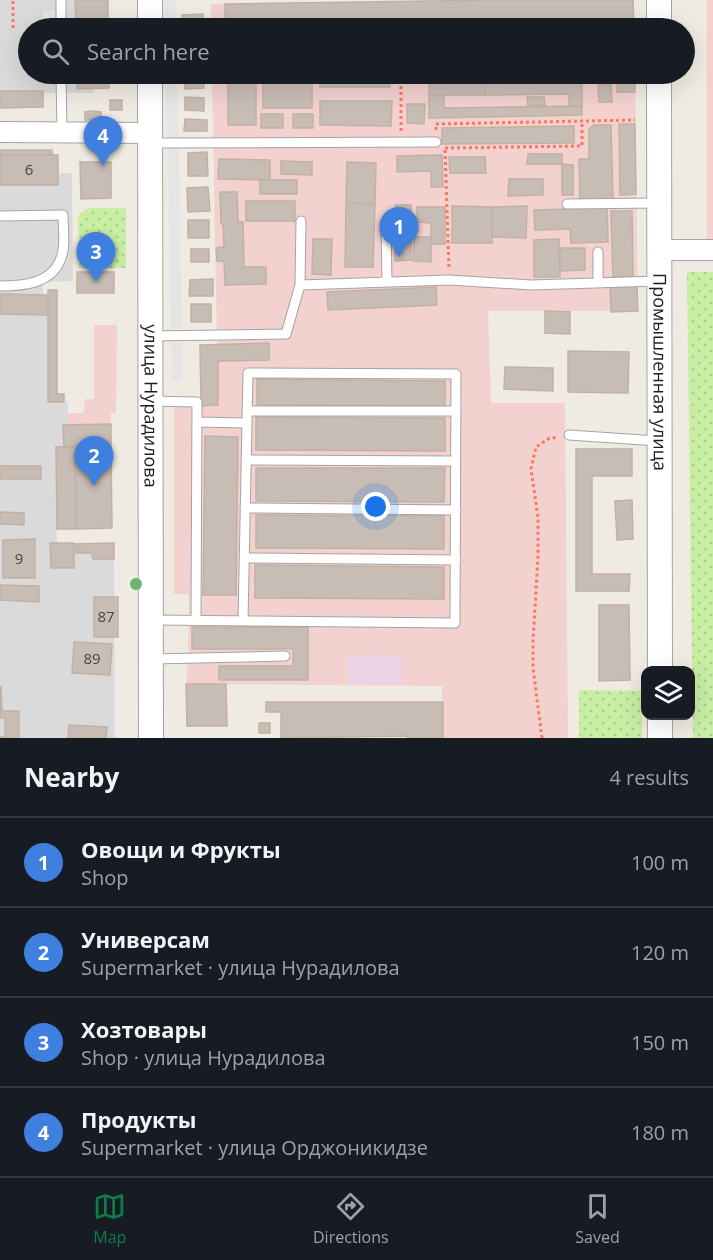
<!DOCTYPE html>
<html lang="en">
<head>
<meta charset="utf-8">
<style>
	:root { --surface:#171b24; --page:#242831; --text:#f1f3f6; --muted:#9ea1a6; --line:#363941; --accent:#0b8043 }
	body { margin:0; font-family:"Open Sans",sans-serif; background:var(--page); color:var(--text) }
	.controls { position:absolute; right:18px; bottom:18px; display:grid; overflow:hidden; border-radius:12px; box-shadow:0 6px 24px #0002 }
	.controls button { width:54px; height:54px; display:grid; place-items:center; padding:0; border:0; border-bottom:2px solid var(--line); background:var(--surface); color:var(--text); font:30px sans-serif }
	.you { position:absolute; left:376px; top:507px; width:21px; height:21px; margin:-15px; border:4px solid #fff; border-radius:50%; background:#1a73e8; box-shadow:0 0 0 9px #1a73e833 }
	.badge { display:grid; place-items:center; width:39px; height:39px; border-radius:50%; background:var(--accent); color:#fff; font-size:20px; font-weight:700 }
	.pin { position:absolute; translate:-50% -50px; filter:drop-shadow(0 2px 3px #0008) }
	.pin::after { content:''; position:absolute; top:32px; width:21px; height:18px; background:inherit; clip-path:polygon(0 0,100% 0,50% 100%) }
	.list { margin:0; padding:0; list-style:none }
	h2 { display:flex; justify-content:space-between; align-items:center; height:78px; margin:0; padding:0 24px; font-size:26px }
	h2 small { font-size:20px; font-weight:400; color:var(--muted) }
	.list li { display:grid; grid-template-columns:39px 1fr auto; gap:18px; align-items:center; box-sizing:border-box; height:90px; padding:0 24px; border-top:2px solid var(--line) }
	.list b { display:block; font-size:22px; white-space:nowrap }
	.list p { margin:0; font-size:20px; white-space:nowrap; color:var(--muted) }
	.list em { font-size:20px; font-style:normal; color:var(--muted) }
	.icon { flex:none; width:33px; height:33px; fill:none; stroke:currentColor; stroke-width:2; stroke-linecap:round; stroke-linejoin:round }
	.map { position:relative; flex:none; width:713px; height:738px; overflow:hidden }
	.search { position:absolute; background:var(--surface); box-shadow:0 6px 24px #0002; left:18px; right:18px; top:18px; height:66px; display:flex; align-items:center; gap:15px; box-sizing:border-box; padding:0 21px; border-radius:33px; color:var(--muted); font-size:22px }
	.sheet { height:438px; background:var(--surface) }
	nav { display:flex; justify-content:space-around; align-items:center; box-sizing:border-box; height:84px; border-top:2px solid var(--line); background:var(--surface); font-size:16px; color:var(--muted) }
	nav a { display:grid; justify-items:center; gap:3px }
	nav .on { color:var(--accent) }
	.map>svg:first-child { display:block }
	.residential { fill:#dbdada }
	.commercial { fill:#f2d1cf }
	.industrial { fill:#e9d3e5 }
	.grass { fill:url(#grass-dots) }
	.parking { fill:#e5e5e5 }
	.building { fill:#c8bdb5; stroke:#c2b1a3; stroke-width:1.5 }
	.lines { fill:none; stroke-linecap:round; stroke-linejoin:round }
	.service-casing { stroke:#a4a4a4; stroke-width:11 }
	.minor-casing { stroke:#a4a4a4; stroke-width:22 }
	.tertiary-casing { stroke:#a4a4a4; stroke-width:26 }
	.path { stroke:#ff7663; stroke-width:3; stroke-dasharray:3 3; stroke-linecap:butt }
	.service { stroke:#fff; stroke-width:9 }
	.minor { stroke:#fff; stroke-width:20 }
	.tertiary { stroke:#fff; stroke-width:24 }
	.tree { fill:#6db26e }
	.labels { text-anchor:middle; stroke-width:6; stroke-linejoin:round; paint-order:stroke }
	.number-label { font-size:15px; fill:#484543 }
	.street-label { font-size:18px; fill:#1d1d1d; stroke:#fff }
</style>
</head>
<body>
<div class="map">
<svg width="713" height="738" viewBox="0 0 713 738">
	<defs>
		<pattern id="grass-dots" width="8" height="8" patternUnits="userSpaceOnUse" patternTransform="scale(1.5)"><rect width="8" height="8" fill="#c7eea3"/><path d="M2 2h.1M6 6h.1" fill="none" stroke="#aacc8c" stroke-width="1.8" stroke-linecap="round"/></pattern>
	</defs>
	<rect width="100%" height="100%" fill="#efebe2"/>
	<path class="residential" d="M0,0H92L93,28H28V74H94V93H0Z
		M72,173L73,281L43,282V294H0V174Z
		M0,314L48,315V402H68V425L63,426L64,447H56L57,543H114L115,738H0Z"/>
	<path class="commercial" d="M498,0H633L634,28H211V4Z
		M707,0H713V240H707Z
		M212,74H635L638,311H488L491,403H565L568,738H443L442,686L186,684L188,659L189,594H174V405L201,406L218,361L268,344H217Z
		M94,325H117L116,413H111V424L68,425V413H84L85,399H94Z"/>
	<path class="industrial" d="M348,655L402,656L401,684H348Z"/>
	<path class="grass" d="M88,208H126V268H79L78,216Z
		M687,272H713V738H693Z
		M579,690L642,691V738H579Z"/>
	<path class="parking" d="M164,0H175L176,28H165Z
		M43,11H55V28H43Z
		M166,74H177L182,329H171Z
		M182,342V381H172L171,343Z"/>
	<path class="building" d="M75,0H108V28H76Z
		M498,0H633L634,28H616V19L225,24V4Z
		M203,14V28H183L182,15Z
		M565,23H582V28H565Z
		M545,24V28H412V25Z
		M398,27V28H320Z
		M77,74H109V88L77,89Z
		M184,74H203L204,88L185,89Z
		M228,74H310V76H256V125H228Z
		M320,74H390V87H320Z
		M413,74H534L413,75Z
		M566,74H582V79H566Z
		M617,74H635V92H617Z
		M582,79V106H569V94L485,95V80Z
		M485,80V95H429V81Z
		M263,82H312V108H263Z
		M598,85H611L612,102H599Z
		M0,91H43V107L0,108Z
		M429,95H444V108L582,106V115L429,118Z
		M185,97L204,98V111L185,110Z
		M527,97H544L545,105H528Z
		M110,100H122V110H110Z
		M320,101H392L391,126L320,125Z
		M407,104H425L424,124L407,123Z
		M92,111L101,112V120H85V112Z
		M261,114H283V128H261Z
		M293,114H313V128H293Z
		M185,119L207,120V131H184Z
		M619,124H635L636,194L620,195Z
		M594,125H611L613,200H580L579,159H589V129Z
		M574,126V143L442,144V128Z
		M0,150H52V155H0Z
		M207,152L208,176H188V153Z
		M528,154H562V164H527Z
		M0,155H58V185H0Z
		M442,155L443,187H431V171L397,172V156Z
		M449,157H485L486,173H450Z
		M219,159L270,160V180L218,179Z
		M281,161L312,162V175L281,174Z
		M80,162H111V198L81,199Z
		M347,162L376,163L375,204L346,203Z
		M562,164L573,165V195H562Z
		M509,179H543V195L508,196Z
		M260,180H297V194H260Z
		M208,187L210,211L188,212L187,188Z
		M220,192H237L238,222H243L244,267H266V284L225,285L224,261H217L216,248L224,247L223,224H221Z
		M246,201H295V221H246Z
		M346,203L375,204L373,267H345Z
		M396,205H411V260L395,261Z
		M452,206L492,207V243H452Z
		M527,206L526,238L492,237V207Z
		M417,207H445V244H431V223L417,222Z
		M607,208L608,242L571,243L570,229L535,230L534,210Z
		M611,211H632L633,277H613Z
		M188,220H209V238H188Z
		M414,237H431V262L413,261Z
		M313,239H332L331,275L312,274Z
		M559,239L560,277H534V240Z
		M560,248H585V270L560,271Z
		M191,249H209V262H191Z
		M77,272H114V293H77Z
		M213,279V296H189L190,280Z
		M610,286H637L638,311L611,312Z
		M436,287L437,305L328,310L327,292Z
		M48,290H57V394H64V402H48Z
		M0,294L48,295V315L0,314Z
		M191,304H211V322H191Z
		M545,311L570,312V334L545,333Z
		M269,343V360L218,361V405L201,406L200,345Z
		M568,351L629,352L628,393L568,392Z
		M505,367L553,368V391L504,389Z
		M257,379L445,381V406L257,405Z
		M256,417L445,418V451L256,450Z
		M111,424V446L64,447L63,425Z
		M205,436L238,437L236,595H203Z
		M75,446H111L112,528L76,529Z
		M75,446L76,529H57L56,447Z
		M576,449H632V476H592V574H630L629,591H576Z
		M0,466H41V479H0Z
		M256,468H445L444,502L256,501Z
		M632,500L633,539L617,540L615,501Z
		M0,512L24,513V525L0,524Z
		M256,515L444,516V549L256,548Z
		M35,539V578H3V540Z
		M50,543H74V568H51Z
		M114,543V559H93L92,553H76V544Z
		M255,565L444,567V599L255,598Z
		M0,585L39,586V602L0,600Z
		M94,597H118V637H94Z
		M599,605H629L630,680L599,681Z
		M192,627H308V680H219V666H293V649H192Z
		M74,642L112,644L110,675L72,673Z
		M186,684H226L227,726H187Z
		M0,687H1L2,711H19V738H0V737H5V718H0Z
		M266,702H443V738H407V736L281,738V712H266Z
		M259,723H270V733H259Z
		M69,725L107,727L106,738H68Z"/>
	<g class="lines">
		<g class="service-casing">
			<path id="service" d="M61,0V28
				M61,74L62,132
				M151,143L436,142
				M567,204L658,203
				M0,216L63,215C63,229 66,246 61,258C52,284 23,286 0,286
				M301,221L300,285L449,280L531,285L658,281
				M386,225L387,282
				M598,252V283
				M150,336L286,334L300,285
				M151,401L197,402L196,620
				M247,411H456
				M197,422L247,423
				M569,435L658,441
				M246,460L456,461
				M245,508L456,510
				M244,558L456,560
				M151,620L455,623L456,374L248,373L243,621
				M153,659L285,656"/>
		</g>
		<g class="minor-casing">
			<path id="minor" d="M0,132L150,133
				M661,250H713"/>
		</g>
		<g class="tertiary-casing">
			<g id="tertiary">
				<path d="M150,0V28"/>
				<path d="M659,0V28"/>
				<path id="s1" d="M150,74L151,738"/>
				<path id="s2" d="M659,74L660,670"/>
				<path d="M660,738V716"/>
			</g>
		</g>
		<path class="path" d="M211,26L400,25V28
			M13,28V0
			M401,74V131
			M436,130V124L635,120
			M445,148L582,146V121
			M445,150L449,270
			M542,738L533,668V641L538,557V517L531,469L536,447L548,439L558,437"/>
		<use href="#service" class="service"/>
		<use href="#minor" class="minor"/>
		<use href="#tertiary" class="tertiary"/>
	</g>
	<circle class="tree" cx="136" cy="584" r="6"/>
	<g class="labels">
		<g class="number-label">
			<text x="29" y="175">6</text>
			<text x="19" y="564">9</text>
			<text x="106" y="622">87</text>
			<text x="92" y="664">89</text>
		</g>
		<g class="street-label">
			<text dy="6" stroke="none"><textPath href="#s2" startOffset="298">Промышленная улица</textPath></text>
			<text dy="6" stroke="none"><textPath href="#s1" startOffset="332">улица Нурадилова</textPath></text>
		</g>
	</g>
</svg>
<div class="controls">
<button><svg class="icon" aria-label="layers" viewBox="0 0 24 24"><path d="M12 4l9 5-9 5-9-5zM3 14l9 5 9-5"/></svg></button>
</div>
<div class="you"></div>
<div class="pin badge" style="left:399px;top:257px;background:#3f7fe0">1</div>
<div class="pin badge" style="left:94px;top:486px;background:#3f7fe0">2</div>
<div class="pin badge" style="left:96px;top:282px;background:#3f7fe0">3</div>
<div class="pin badge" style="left:103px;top:166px;background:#3f7fe0">4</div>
<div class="search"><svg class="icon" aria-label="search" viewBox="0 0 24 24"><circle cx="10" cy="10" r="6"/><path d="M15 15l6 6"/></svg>Search here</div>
</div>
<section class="sheet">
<h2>Nearby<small>4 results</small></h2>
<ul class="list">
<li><span class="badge" style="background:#3f7fe0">1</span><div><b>Овощи и Фрукты</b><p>Shop</p></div><em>100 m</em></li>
<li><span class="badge" style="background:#3f7fe0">2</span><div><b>Универсам</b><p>Supermarket · улица Нурадилова</p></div><em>120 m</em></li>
<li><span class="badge" style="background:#3f7fe0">3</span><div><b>Хозтовары</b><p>Shop · улица Нурадилова</p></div><em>150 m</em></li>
<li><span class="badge" style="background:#3f7fe0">4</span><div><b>Продукты</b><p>Supermarket · улица Орджоникидзе</p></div><em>180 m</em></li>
</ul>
</section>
<nav>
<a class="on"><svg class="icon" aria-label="map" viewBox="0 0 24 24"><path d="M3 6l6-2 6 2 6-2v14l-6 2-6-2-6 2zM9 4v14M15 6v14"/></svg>Map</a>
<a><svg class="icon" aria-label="directions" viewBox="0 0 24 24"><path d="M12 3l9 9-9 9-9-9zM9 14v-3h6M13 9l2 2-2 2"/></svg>Directions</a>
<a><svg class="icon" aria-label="saved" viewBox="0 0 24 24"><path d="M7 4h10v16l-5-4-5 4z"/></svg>Saved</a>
</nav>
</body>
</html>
